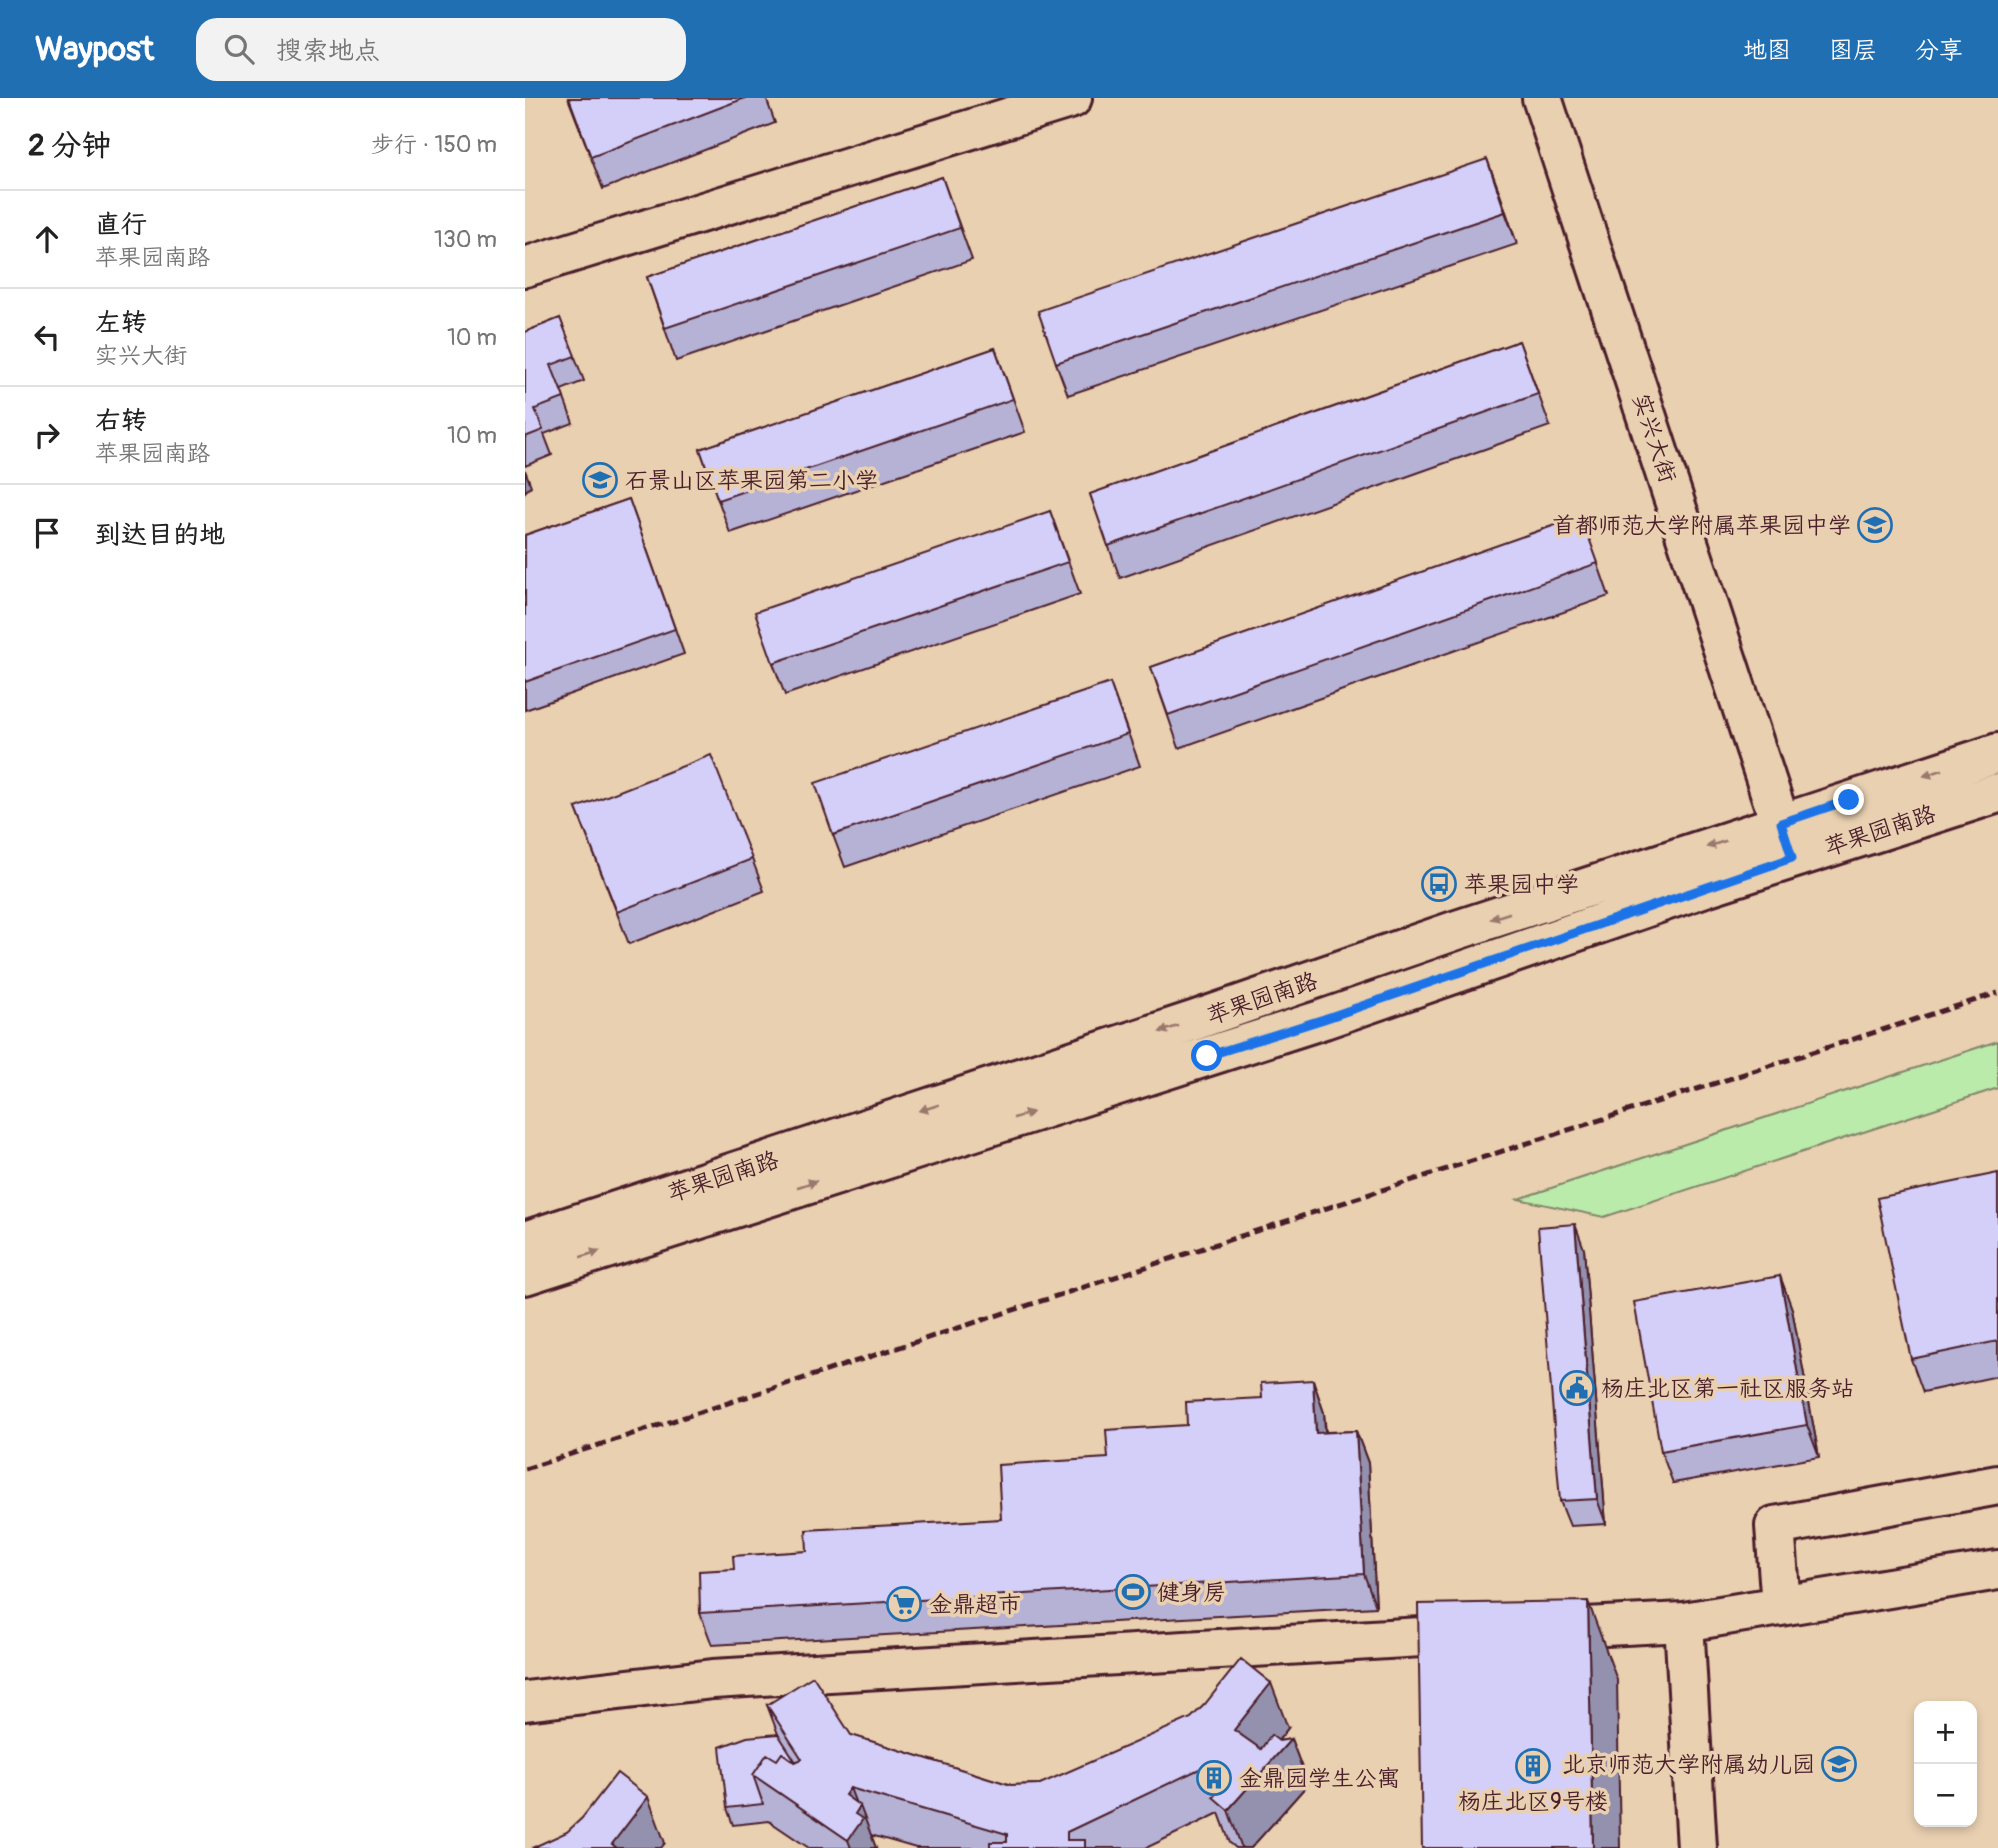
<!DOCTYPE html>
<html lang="zh">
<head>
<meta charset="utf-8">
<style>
	:root { --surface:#fff; --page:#f2f2f2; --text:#222; --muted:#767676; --line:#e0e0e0; --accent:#1f6fb2 }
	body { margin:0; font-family:Pangolin,"LXGW WenKai TC",sans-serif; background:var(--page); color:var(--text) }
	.controls { position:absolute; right:21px; bottom:21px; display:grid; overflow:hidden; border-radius:14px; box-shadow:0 4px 10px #0003 }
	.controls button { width:63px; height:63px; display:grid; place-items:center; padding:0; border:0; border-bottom:2px solid var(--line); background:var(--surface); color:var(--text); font:35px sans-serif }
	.stop { position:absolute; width:21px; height:21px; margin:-16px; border:5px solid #1a73e8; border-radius:50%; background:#fff }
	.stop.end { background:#1a73e8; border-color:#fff; box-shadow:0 2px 7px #0008 }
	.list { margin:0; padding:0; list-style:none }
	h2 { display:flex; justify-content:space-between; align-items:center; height:91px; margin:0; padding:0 28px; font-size:30px }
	h2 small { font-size:23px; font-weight:400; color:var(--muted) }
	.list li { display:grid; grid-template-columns:46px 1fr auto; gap:21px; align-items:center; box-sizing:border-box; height:98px; padding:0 28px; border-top:2px solid var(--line) }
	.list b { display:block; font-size:26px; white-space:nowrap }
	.list p { margin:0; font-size:23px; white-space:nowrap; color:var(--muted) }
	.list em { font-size:23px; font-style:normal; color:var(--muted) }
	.icon { flex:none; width:38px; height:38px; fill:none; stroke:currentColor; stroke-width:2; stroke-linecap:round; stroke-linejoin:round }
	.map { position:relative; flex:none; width:1473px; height:1750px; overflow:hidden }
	header { display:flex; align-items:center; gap:42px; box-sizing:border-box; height:98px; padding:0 35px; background:var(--accent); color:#fff }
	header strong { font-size:33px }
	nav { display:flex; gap:38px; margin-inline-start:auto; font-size:24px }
	.search { width:490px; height:63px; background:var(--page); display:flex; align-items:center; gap:18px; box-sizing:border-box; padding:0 24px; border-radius:21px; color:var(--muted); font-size:26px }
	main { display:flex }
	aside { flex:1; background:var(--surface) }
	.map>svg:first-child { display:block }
	.green { fill:#baebaa; stroke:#82856a; stroke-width:2 }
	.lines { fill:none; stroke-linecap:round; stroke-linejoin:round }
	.minor-casing { stroke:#4a1f2b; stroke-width:44 }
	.tertiary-casing { stroke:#4a1f2b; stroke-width:44 }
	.secondary-casing { stroke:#4a1f2b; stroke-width:44 }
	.minor { stroke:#e9d0b1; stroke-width:38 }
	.tertiary { stroke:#e9d0b1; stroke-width:38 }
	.secondary { stroke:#e9d0b1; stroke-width:38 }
	.rail { stroke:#4a1f2b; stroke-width:5; stroke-dasharray:10 5; stroke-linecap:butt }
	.wall { fill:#b6b2d5; stroke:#4a1f2b; stroke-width:2 }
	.shaded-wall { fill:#9491ae; stroke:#4a1f2b; stroke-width:2 }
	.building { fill:#d4cff8; stroke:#4a1f2b; stroke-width:2 }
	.oneway { fill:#9a786e }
	.route { stroke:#1a73e8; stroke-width:9 }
	.labels { text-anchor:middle; stroke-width:7; stroke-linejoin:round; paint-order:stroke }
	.street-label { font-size:23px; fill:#4a1f2b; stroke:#e9d0b1 }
	.poi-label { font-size:23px; fill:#4a1f2b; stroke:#e9d0b1; text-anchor:start }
</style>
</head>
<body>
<header>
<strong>Waypost</strong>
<div class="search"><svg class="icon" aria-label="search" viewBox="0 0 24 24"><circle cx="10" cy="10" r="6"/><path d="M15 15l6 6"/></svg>搜索地点</div>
<nav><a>地图</a><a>图层</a><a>分享</a></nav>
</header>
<main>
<aside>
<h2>2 分钟<small>步行 · 150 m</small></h2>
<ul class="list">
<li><svg class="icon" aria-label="ahead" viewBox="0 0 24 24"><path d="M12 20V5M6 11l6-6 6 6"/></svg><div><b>直行</b><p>苹果园南路</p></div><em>130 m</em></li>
<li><svg class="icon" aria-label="left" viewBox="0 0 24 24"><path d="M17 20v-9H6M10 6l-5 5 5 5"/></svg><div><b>左转</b><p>实兴大街</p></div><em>10 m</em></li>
<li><svg class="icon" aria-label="right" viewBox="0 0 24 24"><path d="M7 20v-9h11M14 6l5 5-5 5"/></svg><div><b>右转</b><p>苹果园南路</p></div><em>10 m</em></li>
<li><svg class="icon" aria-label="arrive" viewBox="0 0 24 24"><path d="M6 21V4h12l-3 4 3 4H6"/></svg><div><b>到达目的地</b></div></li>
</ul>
</aside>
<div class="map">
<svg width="1473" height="1750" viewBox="0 0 1473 1750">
	<rect width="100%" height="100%" fill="#e9d0b1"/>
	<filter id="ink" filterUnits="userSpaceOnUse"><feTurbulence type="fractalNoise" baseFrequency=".0143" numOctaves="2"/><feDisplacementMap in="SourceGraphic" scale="14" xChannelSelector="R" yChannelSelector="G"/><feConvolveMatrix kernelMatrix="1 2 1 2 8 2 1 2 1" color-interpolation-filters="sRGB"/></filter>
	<g filter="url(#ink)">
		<path class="green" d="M1473,943V990L1079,1119L993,1101Z"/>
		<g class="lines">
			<g class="minor-casing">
				<path id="minor" d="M0,169L547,0
					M1256,1508L1250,1428L1473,1387
					M1159,1524L1172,1750
					M1021,1531L1159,1524L1473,1472
					M0,1603L188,1581L947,1536"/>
			</g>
			<g class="tertiary-casing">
				<path id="tertiary" d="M1017,0L1266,758"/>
			</g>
			<g class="secondary-casing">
				<path id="secondary" d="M0,1143L671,922L932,832L1473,655
					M0,1177L799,921L1183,788L1473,695"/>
			</g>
			<use href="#minor" class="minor"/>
			<use href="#tertiary" class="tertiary"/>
			<use href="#secondary" class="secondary"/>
			<path class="rail" d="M0,1371L934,1067L1473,895"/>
		</g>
		<path class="wall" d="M43,0H241L250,25L78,91Z
			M962,61L992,146L543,297L531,265Z
			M417,79L447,162L151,263L122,179Z
			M35,220L59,283L36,292L48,325L19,336L27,357L0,368V234Z
			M994,243L1025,328L595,480L565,396Z
			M470,250L500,334L205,435L175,351Z
			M104,401L159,556L0,612V437Z
			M525,413L555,496L260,597L248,565Z
			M1056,418L1084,498L654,650L626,569Z
			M585,585L615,668L320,769L308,737Z
			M51,710L227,761L239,793L104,846Z
			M1473,1075V1278L1398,1294L1386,1261Z
			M1059,1151L1081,1426L1045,1428L1035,1403Z
			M1255,1178L1267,1211L1294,1359L1148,1385L1136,1353Z
			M788,1282L799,1315L801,1334L831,1333L843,1365L851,1509L187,1547L175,1515L209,1471L282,1453L476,1421L583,1360L662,1327Z
			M242,1607L326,1637L486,1687L515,1686L763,1630L753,1643L766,1641L783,1686L726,1750H711L705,1745L694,1715L621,1750H391L346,1737L351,1750H284L244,1723L208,1727L202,1710L253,1636Z"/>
		<path class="shaded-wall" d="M962,61L974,93L992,146L980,114Z
			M0,372L6,388L0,394Z
			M1050,1126L1059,1151L1081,1426L1072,1401Z
			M1255,1178L1267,1211L1294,1359L1282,1327Z
			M788,1282L799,1315L802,1368L791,1335Z
			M831,1333L843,1365L851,1509L839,1476Z
			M1063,1503L1092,1582L1095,1750H1068Z
			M746,1585L763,1630L726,1677L709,1632Z
			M766,1641L783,1686L726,1750H717L703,1712Z
			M325,1690L333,1711L335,1708L351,1750H326L323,1742L320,1697Z
			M123,1699L140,1745L136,1750H88L87,1746Z"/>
		<path class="building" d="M44,0H220L66,59Z
			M962,61L980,114L531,265L513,213Z
			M417,79L435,130L140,230L122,179Z
			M35,220L50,258L26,267L39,300L10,311L18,332L0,339V234Z
			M994,243L1013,296L583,448L565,396Z
			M470,250L488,301L193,402L175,351Z
			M104,401L150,531L0,584V437Z
			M525,413L543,464L248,565L230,514Z
			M1056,418L1073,465L643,617L626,569Z
			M585,585L603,636L308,737L290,685Z
			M186,657L227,761L92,814L51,710Z
			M1473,1075V1243L1386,1261L1352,1100Z
			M1050,1126L1072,1401L1035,1403L1013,1129Z
			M1255,1178L1282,1327L1136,1353L1109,1204Z
			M788,1282L791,1335L831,1333L839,1476L175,1515L174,1473L209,1471L208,1458L282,1453L281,1432L476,1421L473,1367L583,1360L581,1332L662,1327L661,1304L737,1300L736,1285Z
			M1063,1503L1068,1750H897L893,1506Z
			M716,1561L746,1585L709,1632L736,1651L746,1637L754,1643L766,1641L703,1712L688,1699L693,1693L685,1686L697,1673L687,1665L542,1734V1742H560V1750H465V1744H482V1736L325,1690L320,1697L335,1708L330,1716L338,1721L323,1742L228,1677L242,1656L252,1662L257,1655L270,1664L277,1661L242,1607L288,1578L326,1637L486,1687L515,1686L666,1620L680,1606Z
			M253,1636L271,1664L257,1655L252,1662L242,1656L228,1677L238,1706L202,1710L195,1649L222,1639Z
			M92,1675L123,1699L87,1746L92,1750H7L42,1734L57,1720Z"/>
		<defs><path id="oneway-solid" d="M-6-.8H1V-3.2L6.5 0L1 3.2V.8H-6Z" transform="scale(1.75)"/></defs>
		<g class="oneway">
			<use href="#oneway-solid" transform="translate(1408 675) rotate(162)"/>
			<use href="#oneway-solid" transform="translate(1191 746) rotate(162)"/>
			<use href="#oneway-solid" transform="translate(975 818) rotate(162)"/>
			<use href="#oneway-solid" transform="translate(644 931) rotate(162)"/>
			<use href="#oneway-solid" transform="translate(404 1010) rotate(162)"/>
			<use href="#oneway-solid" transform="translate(498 1017) rotate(-18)"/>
			<use href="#oneway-solid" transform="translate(282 1086) rotate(-18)"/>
			<use href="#oneway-solid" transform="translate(65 1156) rotate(-18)"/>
		</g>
	</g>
	<g class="lines" filter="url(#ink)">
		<path class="route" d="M682,958L799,921L1267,760L1256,725L1324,702"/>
	</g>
	<defs>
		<g id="school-ring" transform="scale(1.75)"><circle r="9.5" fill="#e9d0b1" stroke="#1f6fb2" stroke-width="1.5"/><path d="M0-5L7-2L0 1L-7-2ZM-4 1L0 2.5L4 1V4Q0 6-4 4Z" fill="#1f6fb2"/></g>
		<g id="bus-ring" transform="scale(1.75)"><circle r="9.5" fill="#e9d0b1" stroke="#1f6fb2" stroke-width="1.5"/><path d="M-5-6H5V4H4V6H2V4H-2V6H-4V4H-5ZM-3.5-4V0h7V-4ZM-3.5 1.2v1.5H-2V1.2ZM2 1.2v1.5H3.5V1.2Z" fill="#1f6fb2"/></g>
		<g id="civic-ring" transform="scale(1.75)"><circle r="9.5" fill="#e9d0b1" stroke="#1f6fb2" stroke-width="1.5"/><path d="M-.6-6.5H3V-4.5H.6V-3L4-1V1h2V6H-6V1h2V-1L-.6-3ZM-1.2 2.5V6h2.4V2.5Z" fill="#1f6fb2"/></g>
		<g id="stadium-ring" transform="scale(1.75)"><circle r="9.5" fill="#e9d0b1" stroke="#1f6fb2" stroke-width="1.5"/><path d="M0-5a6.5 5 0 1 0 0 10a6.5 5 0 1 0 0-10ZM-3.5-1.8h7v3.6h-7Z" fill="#1f6fb2"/></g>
		<g id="supermarket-ring" transform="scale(1.75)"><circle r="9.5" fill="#e9d0b1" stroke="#1f6fb2" stroke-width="1.5"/><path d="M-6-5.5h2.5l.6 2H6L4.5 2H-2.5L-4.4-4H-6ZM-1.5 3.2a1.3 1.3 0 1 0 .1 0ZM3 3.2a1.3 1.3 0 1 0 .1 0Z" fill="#1f6fb2"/></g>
		<g id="building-ring" transform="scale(1.75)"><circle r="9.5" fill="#e9d0b1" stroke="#1f6fb2" stroke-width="1.5"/><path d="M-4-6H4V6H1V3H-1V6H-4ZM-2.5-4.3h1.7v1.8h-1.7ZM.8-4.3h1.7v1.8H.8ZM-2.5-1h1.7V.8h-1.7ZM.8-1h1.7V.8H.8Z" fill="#1f6fb2"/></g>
	</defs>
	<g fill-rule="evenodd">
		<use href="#school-ring" x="75" y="382"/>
		<use href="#school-ring" x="1350" y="427"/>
		<use href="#bus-ring" x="914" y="786"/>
		<use href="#civic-ring" x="1052" y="1290"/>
		<use href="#stadium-ring" x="608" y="1494"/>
		<use href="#supermarket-ring" x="379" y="1506"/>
		<use href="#school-ring" x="1314" y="1666"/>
		<use href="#building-ring" x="1008" y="1668"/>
		<use href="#building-ring" x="689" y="1680"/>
	</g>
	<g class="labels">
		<g class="street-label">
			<text transform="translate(1130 340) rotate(72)" y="8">实兴大街</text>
			<text transform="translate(1355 732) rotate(-18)" y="8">苹果园南路</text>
			<text transform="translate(737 900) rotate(-19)" y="8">苹果园南路</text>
			<text transform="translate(198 1078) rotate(-18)" y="8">苹果园南路</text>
		</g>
		<g class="poi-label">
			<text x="100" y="390">石景山区苹果园第二小学</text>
			<text x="1326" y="435" text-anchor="end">首都师范大学附属苹果园中学</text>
			<text x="939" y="794">苹果园中学</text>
			<text x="1076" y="1298">杨庄北区第一社区服务站</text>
			<text x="632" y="1502">健身房</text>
			<text x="404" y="1514">金鼎超市</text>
			<text x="1290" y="1674" text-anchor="end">北京师范大学附属幼儿园</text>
			<text x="714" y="1688">金鼎园学生公寓</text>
			<text x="1008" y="1711" text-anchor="middle">杨庄北区9号楼</text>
		</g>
	</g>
</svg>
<div class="controls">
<button>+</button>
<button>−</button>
</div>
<div class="stop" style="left:682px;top:958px"></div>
<div class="stop end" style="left:1324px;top:702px"></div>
</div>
</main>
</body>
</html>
